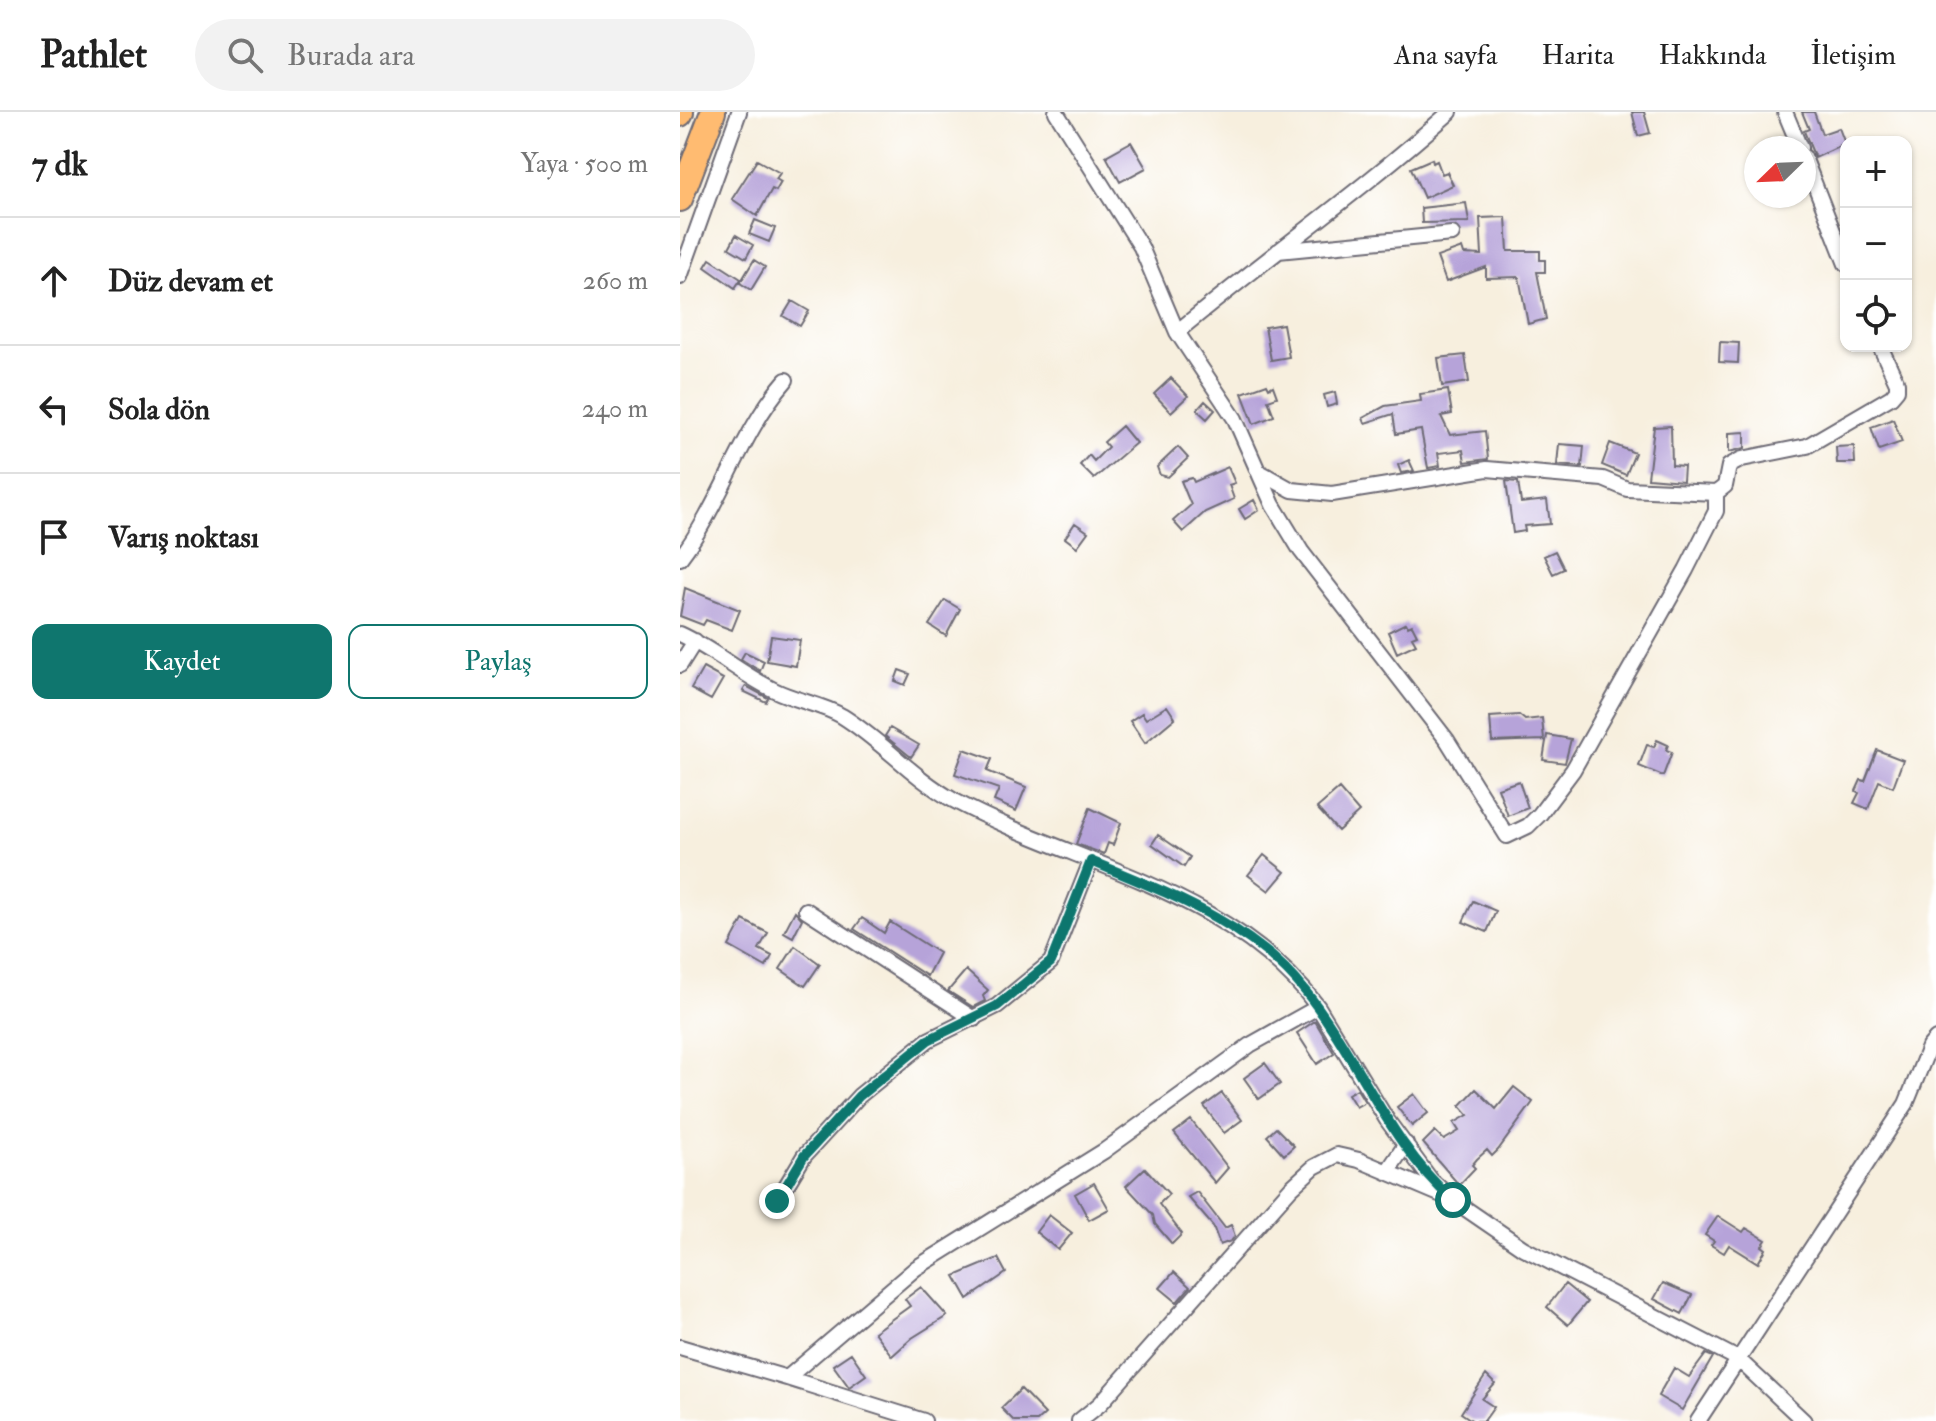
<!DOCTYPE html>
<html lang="tr">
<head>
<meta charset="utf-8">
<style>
	:root { --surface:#fff; --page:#f2f2f2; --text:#222; --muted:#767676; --line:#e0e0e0; --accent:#0f766e }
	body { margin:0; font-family:"IM FELL Double Pica",serif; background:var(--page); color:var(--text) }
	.controls { position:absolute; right:24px; top:24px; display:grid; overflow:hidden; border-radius:16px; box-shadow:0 2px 6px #0004 }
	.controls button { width:72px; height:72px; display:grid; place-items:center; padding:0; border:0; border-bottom:2px solid var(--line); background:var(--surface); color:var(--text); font:40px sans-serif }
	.compass { position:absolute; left:1064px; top:24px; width:72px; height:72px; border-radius:50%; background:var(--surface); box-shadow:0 2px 6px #0004; rotate:247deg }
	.stop { position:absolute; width:24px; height:24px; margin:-18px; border:6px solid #0f766e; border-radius:50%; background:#fff }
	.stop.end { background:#0f766e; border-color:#fff; box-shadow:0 2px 8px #0008 }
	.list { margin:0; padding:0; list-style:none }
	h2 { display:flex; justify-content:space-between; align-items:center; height:104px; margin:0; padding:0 32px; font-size:34px }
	h2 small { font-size:26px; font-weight:400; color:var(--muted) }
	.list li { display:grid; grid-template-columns:52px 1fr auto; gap:24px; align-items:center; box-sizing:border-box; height:128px; padding:0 32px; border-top:2px solid var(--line) }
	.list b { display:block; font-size:30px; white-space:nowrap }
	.list em { font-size:26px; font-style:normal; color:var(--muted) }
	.actions { display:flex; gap:16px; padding:24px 32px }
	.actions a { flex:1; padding:18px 0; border:2px solid var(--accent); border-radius:16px; text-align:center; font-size:28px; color:var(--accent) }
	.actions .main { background:var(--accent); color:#fff }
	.icon { flex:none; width:44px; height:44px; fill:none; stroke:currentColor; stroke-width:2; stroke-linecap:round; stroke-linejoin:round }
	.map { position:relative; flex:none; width:1256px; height:1309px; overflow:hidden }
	header { display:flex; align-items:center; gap:48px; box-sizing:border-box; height:112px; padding:0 40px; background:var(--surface); border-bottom:2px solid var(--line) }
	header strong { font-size:38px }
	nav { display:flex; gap:44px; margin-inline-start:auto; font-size:28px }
	.search { width:560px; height:72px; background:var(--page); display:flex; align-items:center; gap:20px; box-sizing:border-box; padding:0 28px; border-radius:44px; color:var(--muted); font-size:30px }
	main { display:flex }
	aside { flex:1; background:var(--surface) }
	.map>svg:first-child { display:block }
	.building { fill:#b6a3d9 }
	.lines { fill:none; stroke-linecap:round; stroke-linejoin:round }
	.minor-casing { stroke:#6d6a74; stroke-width:18 }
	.trunk-casing { stroke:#6d6a74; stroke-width:28 }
	.minor { stroke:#fff; stroke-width:14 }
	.trunk { stroke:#ffbb71; stroke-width:24 }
	.route { stroke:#0f766e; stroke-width:10 }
</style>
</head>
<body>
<header>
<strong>Pathlet</strong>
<div class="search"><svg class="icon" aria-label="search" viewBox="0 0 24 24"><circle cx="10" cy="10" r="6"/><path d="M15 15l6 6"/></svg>Burada ara</div>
<nav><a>Ana sayfa</a><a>Harita</a><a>Hakkında</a><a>İletişim</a></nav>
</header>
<main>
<aside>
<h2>7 dk<small>Yaya · 500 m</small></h2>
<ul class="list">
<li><svg class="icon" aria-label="ahead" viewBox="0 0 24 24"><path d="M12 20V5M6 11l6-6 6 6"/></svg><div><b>Düz devam et</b></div><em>260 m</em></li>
<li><svg class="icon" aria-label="left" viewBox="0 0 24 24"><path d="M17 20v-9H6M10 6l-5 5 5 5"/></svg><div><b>Sola dön</b></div><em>240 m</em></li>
<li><svg class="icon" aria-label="arrive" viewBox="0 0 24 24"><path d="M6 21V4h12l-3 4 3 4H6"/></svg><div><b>Varış noktası</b></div></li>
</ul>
<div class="actions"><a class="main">Kaydet</a><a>Paylaş</a></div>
</aside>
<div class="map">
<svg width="1256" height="1309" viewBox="0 0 1256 1309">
	<rect width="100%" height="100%" fill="#fff"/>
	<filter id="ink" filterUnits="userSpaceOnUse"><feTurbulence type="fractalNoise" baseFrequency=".0125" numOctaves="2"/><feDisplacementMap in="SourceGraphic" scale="16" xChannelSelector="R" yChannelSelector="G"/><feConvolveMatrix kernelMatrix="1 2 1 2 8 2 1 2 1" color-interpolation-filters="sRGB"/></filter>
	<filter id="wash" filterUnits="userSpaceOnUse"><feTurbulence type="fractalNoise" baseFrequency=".006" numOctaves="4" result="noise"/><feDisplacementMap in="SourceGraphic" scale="32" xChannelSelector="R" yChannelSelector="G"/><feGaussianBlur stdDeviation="1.8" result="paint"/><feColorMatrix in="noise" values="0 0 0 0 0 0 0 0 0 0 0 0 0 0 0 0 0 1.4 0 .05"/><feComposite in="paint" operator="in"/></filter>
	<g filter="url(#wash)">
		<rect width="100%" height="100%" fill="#f7efde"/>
		<g id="blocks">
			<path class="building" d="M952,0H964L970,21L958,24Z
				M1122,0H1134L1142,22L1159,16L1165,32L1135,46L1124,19L1129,17Z
				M451,30L466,56L440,70L426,44Z
				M752,47L753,51L757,49L762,62L767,60L773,73L744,86L731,56Z
				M77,48L100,61L96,67L101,70L96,79L92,77L77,104L52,87Z
				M786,91L789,110L742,111L741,96Z
				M826,105L828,139H860V148H865V160H857L866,207L848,212L839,165L806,166V155L766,170L757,145L782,136L784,142L802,143L800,106Z
				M75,108L95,116L89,130L69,122Z
				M56,123L73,133L66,146L49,136Z
				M30,147L61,167L55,176L25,155Z
				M74,148L85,155L71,178L60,171Z
				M112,189L129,199L120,214L103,204Z
				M603,212L609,245L591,248L585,215Z
				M1040,230L1059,231L1058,251L1039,250Z
				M785,243L789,270L762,274L758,246Z
				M491,266L508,284L491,300L474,282Z
				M587,272L589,276L593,274L597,285L588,288L594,304L574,312L562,281Z
				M768,278L772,302L761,304L770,323L805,319L808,347L785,350L783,338L758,341L760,354L748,356L741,318L716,322L713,302L685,311L683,306L705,294L741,289L740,282Z
				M655,280L657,292L647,295L644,283Z
				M525,289L535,298L527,307L517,298Z
				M1213,307L1222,330L1199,338L1191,315Z
				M442,314L456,331L414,367L400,353L409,343L414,349L428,335L424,330Z
				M991,314L992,353L1004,354L1003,369L968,366L974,315Z
				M1065,320V336L1049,340V321Z
				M930,331L955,341L946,363L922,353Z
				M879,332L904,334L902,355L877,353Z
				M1174,334L1175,351H1157L1156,335Z
				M498,335L508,346L488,365L480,363L477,355Z
				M729,348L734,359L721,361L718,353Z
				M548,355L555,371L549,373L554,387L525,400L503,420L493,409L511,393L501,369L512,366L514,370Z
				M826,369L838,370L841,391L867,388L870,412L844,414L845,419L833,421Z
				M574,388L579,398L565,407L559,397Z
				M395,411L408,420L397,435L385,426Z
				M875,439L884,457L873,462L864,444Z
				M5,476L60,498L52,518L26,508L23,513L0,504Z
				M265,488L280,497L266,524L249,513Z
				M726,511L728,515L732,513L737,523L732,525L736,532L717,541L708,520Z
				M91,524L120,528L116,554L87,549Z
				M65,540L84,549L80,559L61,547Z
				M23,556L43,567L31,588L11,577Z
				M219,558L230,562L225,573L215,569Z
				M66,574L88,586L86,590L63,579Z
				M487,594L495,606L465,631L450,609L462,601L466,607Z
				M839,603L845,608L862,606L864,628L812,630L810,605Z
				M210,616L239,633L231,645L205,624Z
				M867,623L891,627L885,651L863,648Z
				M977,628L988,633L986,638L992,640L983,664L959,654L967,633L974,635Z
				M284,637L312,647L307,659L346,675L336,699L314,689L319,677L275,662Z
				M1197,638L1223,648L1213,675L1199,669L1188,697L1174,691L1179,681L1176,679L1181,668L1185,669Z
				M839,669L848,696L828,704L818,676Z
				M659,677L679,700L658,719L637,696Z
				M410,696L441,711L433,733L428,731L424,742L396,732Z
				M478,723L510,745L504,755L472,732Z
				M584,743L605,760L589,779L568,763Z
				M793,789L816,799L807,820L783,810Z
				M115,799L122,807L113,825L104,820Z
				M182,806L204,821L210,810L259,841L247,864L174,817Z
				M63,808L88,821L79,837L92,844L86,855L49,834Z
				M115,834L140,852L125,874L100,857Z
				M286,858L308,878L303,884L305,889L293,895L268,879Z
				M635,909L654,941L637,952L617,921Z
				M585,951L600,972L579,987L564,966Z
				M834,975L853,990L818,1038L812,1044L807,1038L797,1047L792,1053L795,1056L779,1073L743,1031L755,1019L764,1028L779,1019L774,1011L788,1003L780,994L796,977L816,997Z
				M677,977L685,990L676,995L668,982Z
				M542,981L562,1008L544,1021L524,994Z
				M734,982L748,1001L732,1014L717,995Z
				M511,1008L548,1056L535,1071L494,1021Z
				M596,1016L614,1034L604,1043L587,1024Z
				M465,1056L489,1082L479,1092L502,1122L492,1132L475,1112L473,1103L446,1074Z
				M414,1071L429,1097L409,1108L395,1082Z
				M517,1080L545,1116L551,1113L555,1124L551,1129L540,1133L533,1114L508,1085Z
				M369,1103L392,1121L378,1138L356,1120Z
				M1038,1104L1063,1120L1066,1116L1086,1128L1082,1134L1086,1137L1078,1151L1049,1133L1044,1141L1031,1133L1034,1129L1025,1123Z
				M318,1146L326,1161L288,1187L275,1164Z
				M494,1160L510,1175L497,1190L480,1176Z
				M983,1171L1012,1183L1002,1202L974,1187Z
				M885,1172L907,1190L888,1213L867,1195Z
				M241,1175L267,1204L232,1226L212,1244L194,1220L230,1194L225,1187Z
				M171,1241L186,1263L169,1275L153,1253Z
				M1026,1242L1033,1245L1002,1298L978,1284L994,1256L1009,1265Z
				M806,1263L815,1272L802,1287L814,1295L804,1309H793L781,1301Z
				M341,1277L365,1302L357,1309H334L321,1296Z"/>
		</g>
	</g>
	<g filter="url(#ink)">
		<use href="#blocks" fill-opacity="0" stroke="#6d6a74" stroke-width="2"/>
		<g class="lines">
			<g class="minor-casing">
				<path id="minor" d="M376,0L461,135L497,220L555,307L593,393L621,439L767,628L827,724L848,714L860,702L893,658L1006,458L1036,399V381
					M1105,0L1120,36
					M1124,45L1166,152
					M598,139L772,122
					M0,165L59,0
					M497,220C587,145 683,78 770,0
					M578,359L612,378L652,382L807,357L923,367L947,377L1036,381L1045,374L1049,354L1062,347L1127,334L1211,285L1217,278V271L1200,234
					M0,446C42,391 60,321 106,268
					M0,522C33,537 61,562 94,578C116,589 141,592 162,604C201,628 232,665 273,688C396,754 550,777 638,895L570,933L424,1039L236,1156L107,1266L0,1235
					M0,553L15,529
					M126,798L294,907
					M638,895L707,1008L751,1068L773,1088L843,1136L1058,1247L1124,1309
					M707,1060L726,1032
					M97,1089L124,1044L179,984L248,928L317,894L371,850L411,749
					M107,1266L244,1309
					M399,1309L420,1292L611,1076L634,1055L657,1043L679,1048L764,1084
					M1018,1309L1226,992L1249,935L1256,927"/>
			</g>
			<g class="trunk-casing">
				<path id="trunk" d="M0,2L1,0
					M0,87L33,0"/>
			</g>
			<use href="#minor" class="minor"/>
			<use href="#trunk" class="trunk"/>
		</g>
	</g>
	<g class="lines" filter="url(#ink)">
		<path class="route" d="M97,1089L124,1044L179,984L248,928L317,894L371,850L411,749C487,781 573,812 626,880C679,946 708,1031 773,1088"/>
	</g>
</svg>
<div class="controls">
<button>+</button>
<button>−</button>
<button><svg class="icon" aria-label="locate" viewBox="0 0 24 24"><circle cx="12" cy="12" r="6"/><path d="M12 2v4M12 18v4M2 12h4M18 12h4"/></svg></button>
</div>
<svg class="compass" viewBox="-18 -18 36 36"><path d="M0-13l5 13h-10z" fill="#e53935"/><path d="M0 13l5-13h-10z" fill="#767676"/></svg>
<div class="stop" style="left:773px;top:1088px"></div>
<div class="stop end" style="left:97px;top:1089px"></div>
</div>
</main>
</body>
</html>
